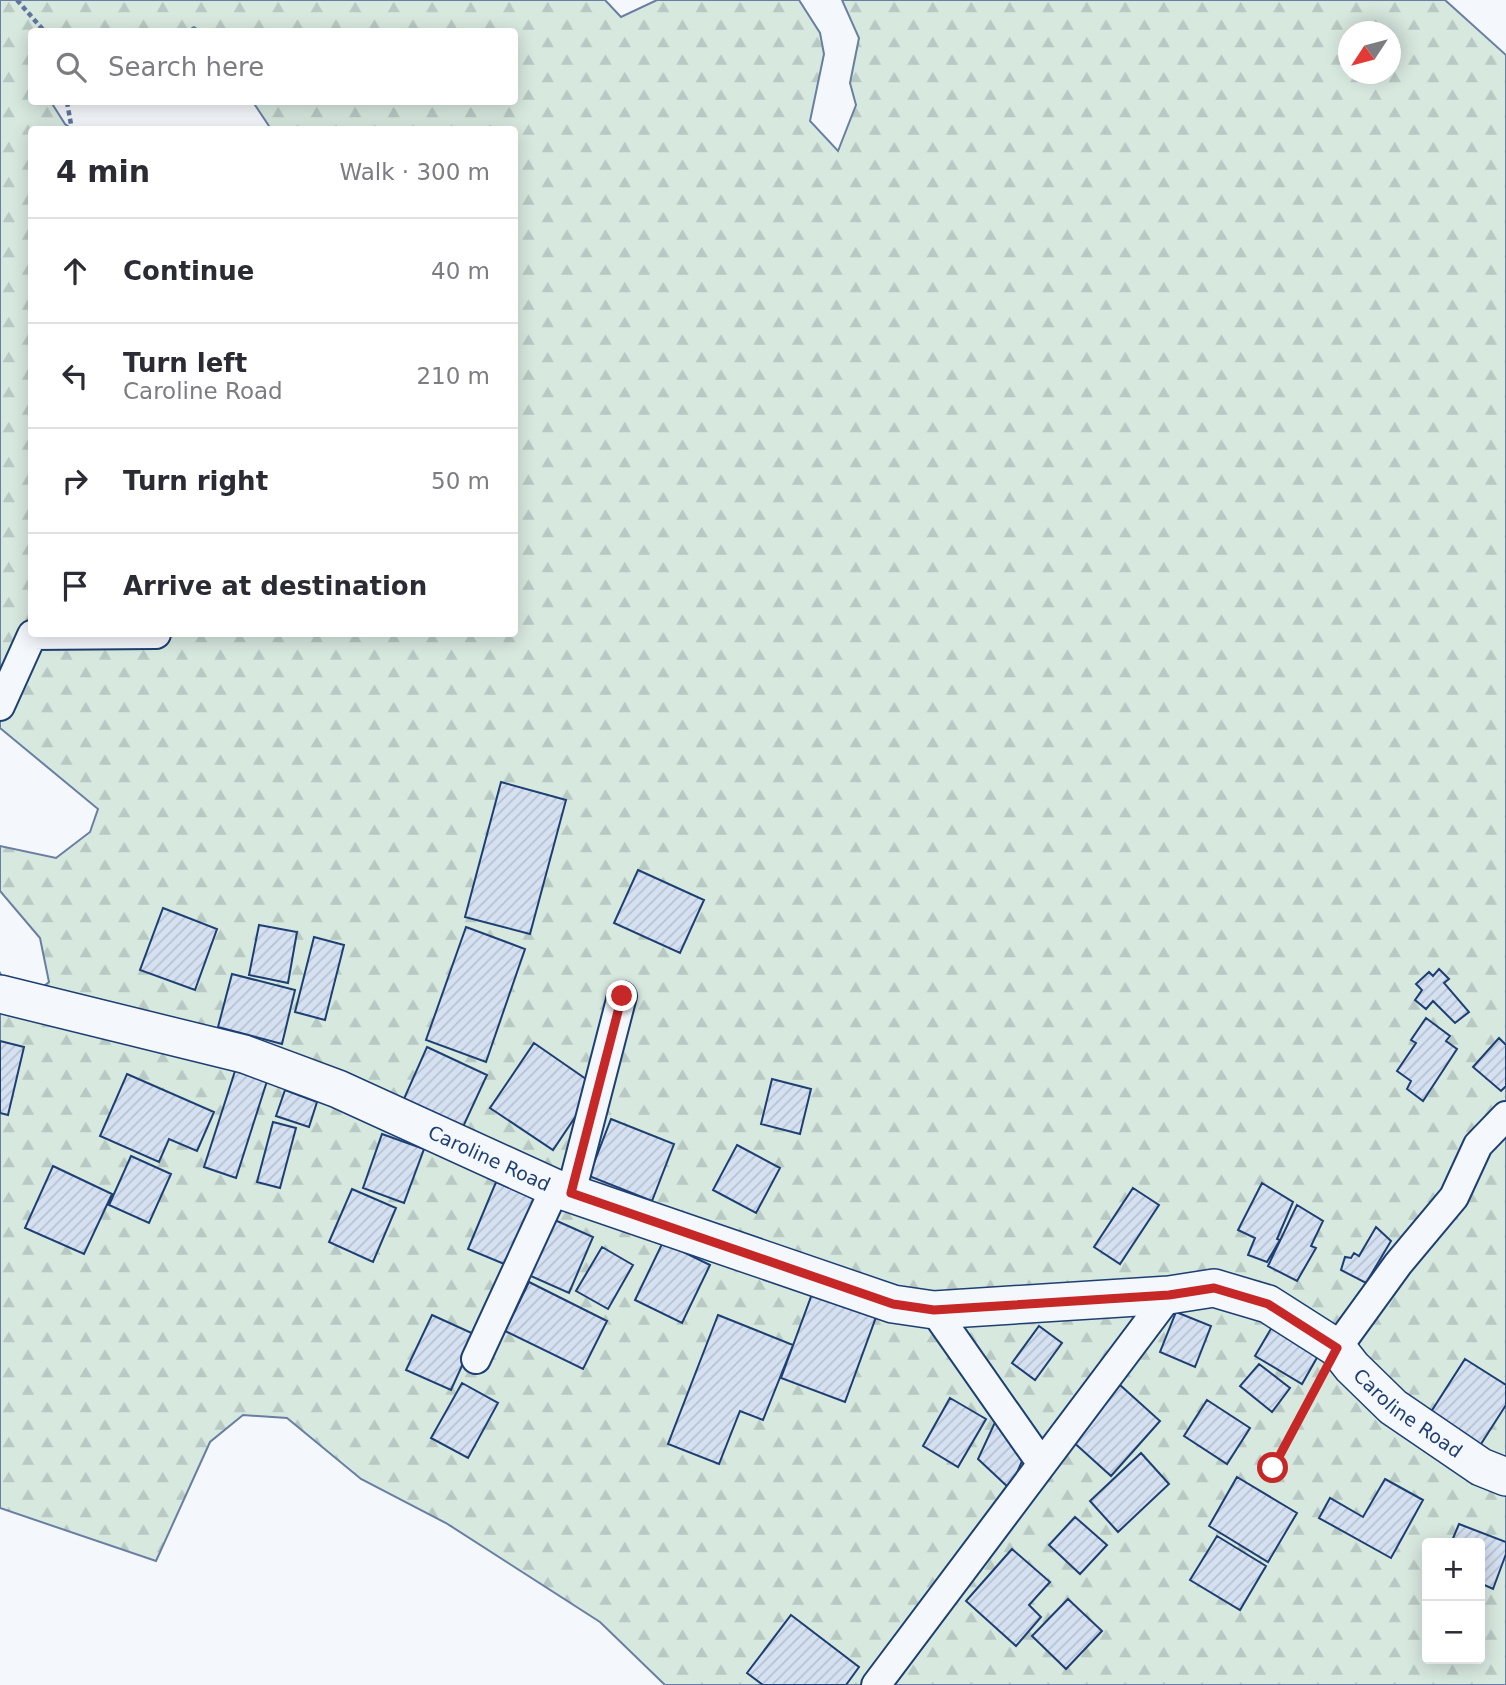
<!DOCTYPE html>
<html lang="en">
<head>
<meta charset="utf-8">
<style>
	:root { --surface:#fff; --page:#f7f7f7; --text:#2b2b33; --muted:#7c7c81; --line:#e1e1e2 }
	body { margin:0; font-family:"DejaVu Sans",sans-serif; background:var(--page); color:var(--text) }
	.controls { position:absolute; right:21px; bottom:21px; display:grid; overflow:hidden; border-radius:7px; box-shadow:0 4px 18px #0003 }
	.controls button { width:63px; height:63px; display:grid; place-items:center; padding:0; border:0; border-bottom:2px solid var(--line); background:var(--surface); color:var(--text); font:35px sans-serif }
	.compass { position:absolute; left:1338px; top:21px; width:63px; height:63px; border-radius:50%; background:var(--surface); box-shadow:0 4px 18px #0003; rotate:234deg }
	.stop { position:absolute; width:21px; height:21px; margin:-16px; border:5px solid #c62828; border-radius:50%; background:#fff }
	.stop.end { background:#c62828; border-color:#fff; box-shadow:0 2px 7px #0008 }
	.list { margin:0; padding:0; list-style:none }
	h2 { display:flex; justify-content:space-between; align-items:center; height:91px; margin:0; padding:0 28px; font-size:30px }
	h2 small { font-size:23px; font-weight:400; color:var(--muted) }
	.list li { display:grid; grid-template-columns:46px 1fr auto; gap:21px; align-items:center; box-sizing:border-box; height:105px; padding:0 28px; border-top:2px solid var(--line) }
	.list b { display:block; font-size:26px; white-space:nowrap }
	.list p { margin:0; font-size:23px; white-space:nowrap; color:var(--muted) }
	.list em { font-size:23px; font-style:normal; color:var(--muted) }
	.icon { flex:none; width:38px; height:38px; fill:none; stroke:currentColor; stroke-width:2; stroke-linecap:round; stroke-linejoin:round }
	.map { position:relative; flex:none; width:1506px; height:1685px; overflow:hidden }
	.search { position:absolute; background:var(--surface); box-shadow:0 4px 18px #0003; left:28px; top:28px; width:490px; height:77px; display:flex; align-items:center; gap:18px; box-sizing:border-box; padding:0 24px; border-radius:7px; color:var(--muted); font-size:26px }
	.panel { position:absolute; background:var(--surface); box-shadow:0 4px 18px #0003; left:28px; top:126px; width:490px; height:511px; border-radius:7px }
	.map>svg:first-child { display:block }
	.forest { fill:url(#forest-firs); stroke:#687fa3; stroke-width:2; fill-rule:evenodd }
	.building { fill:url(#building-hatch); stroke:#1d3f73; stroke-width:2 }
	.lines { fill:none; stroke-linecap:round; stroke-linejoin:round }
	.minor-casing { stroke:#1d3f73; stroke-width:32 }
	.major-casing { stroke:#1d3f73; stroke-width:40 }
	.path { stroke:#5e769c; stroke-width:4.5; stroke-dasharray:5 3.5; stroke-linecap:butt }
	.minor { stroke:#f4f7fb; stroke-width:28 }
	.major { stroke:#f4f7fb; stroke-width:37 }
	.route { stroke:#c62828; stroke-width:9 }
	.labels { text-anchor:middle; stroke-width:5; stroke-linejoin:round; paint-order:stroke }
	.street-label { font-size:19px; fill:#1d3f73; stroke:#f4f7fb }
</style>
</head>
<body>
<div class="map">
<svg width="1506" height="1685" viewBox="0 0 1506 1685">
	<defs>
		<pattern id="forest-firs" width="22" height="20" patternUnits="userSpaceOnUse" patternTransform="scale(1.75)"><rect width="22" height="20" fill="#d7e8df"/><path d="M5 1l3.5 6h-7zM16 11l3.5 6h-7z" fill="#b8c8c3"/></pattern>
		<pattern id="building-hatch" width="6" height="6" patternUnits="userSpaceOnUse" patternTransform="scale(1.75)"><rect width="6" height="6" fill="#d5e0f0"/><path d="M-1 1l2-2M0 6l6-6M5 7l2-2" fill="none" stroke="#b6c1d1"/></pattern>
	</defs>
	<rect width="100%" height="100%" fill="#f4f7fb"/>
	<path class="forest" d="M0,0H605L621,17L657,0H799L820,33L824,54L810,121L838,151L856,105L850,83L859,38L842,0H1445L1506,55V1685H665L600,1622L446,1523L361,1479L287,1418L243,1415L210,1442L156,1561L0,1508V973L9,988L31,996L49,982L40,938L0,891V846L56,858L90,832L98,809L0,728ZM194,27L202,32H514V102H253L271,129L514,130V634H32V130L72,129L65,124L51,102H32V32H186ZM1348,32H1390V74H1348ZM1427,1543H1480V1659H1427Z"/>
	<path class="building" d="M501,782L566,800L530,934L465,917Z
		M638,870L704,900L680,953L614,923Z
		M163,908L217,929L195,990L140,970Z
		M259,925L297,932L288,983L249,975Z
		M466,927L525,949L486,1062L426,1040Z
		M314,937L344,945L325,1020L295,1012Z
		M1439,969L1449,979L1444,983L1469,1012L1455,1023L1433,1001L1426,1009L1415,1000L1422,990L1416,984L1429,972L1433,976Z
		M232,974L295,990L282,1044L218,1027Z
		M1426,1018L1450,1036L1446,1041L1457,1049L1423,1101L1407,1089L1411,1081L1397,1071L1416,1043L1411,1040Z
		M1499,1038L1506,1045V1086L1501,1091L1473,1067Z
		M0,1041L24,1047L8,1115L0,1113Z
		M534,1043L596,1086L553,1150L490,1108Z
		M427,1047L487,1075L462,1129L403,1101Z
		M236,1068L268,1078L236,1178L204,1167Z
		M127,1074L214,1112L197,1151L169,1139L159,1162L100,1136Z
		M772,1079L811,1089L800,1134L761,1124Z
		M285,1090L317,1102L309,1127L276,1116Z
		M611,1119L674,1144L652,1201L589,1176Z
		M273,1122L296,1128L280,1188L257,1182Z
		M382,1134L424,1149L404,1203L363,1188Z
		M737,1145L780,1168L756,1213L713,1190Z
		M131,1156L171,1174L149,1223L109,1205Z
		M53,1166L112,1194L84,1254L25,1228Z
		M496,1182L542,1202L514,1268L468,1249Z
		M1262,1183L1293,1202L1277,1239L1280,1240L1267,1262L1248,1255L1255,1238L1238,1230Z
		M1133,1188L1159,1205L1120,1264L1094,1247Z
		M352,1189L396,1208L373,1262L329,1242Z
		M1297,1205L1323,1221L1311,1246L1316,1248L1297,1281L1268,1266Z
		M548,1217L593,1237L569,1293L524,1273Z
		M1376,1227L1391,1241L1366,1283L1341,1270L1345,1257L1351,1258L1354,1253L1359,1256Z
		M663,1242L710,1265L682,1323L635,1300Z
		M602,1247L633,1265L608,1309L576,1291Z
		M529,1282L607,1321L583,1369L505,1331Z
		M812,1294L876,1317L845,1402L781,1378Z
		M1176,1312L1211,1326L1195,1367L1160,1352Z
		M432,1315L476,1335L451,1390L406,1370Z
		M718,1315L793,1345L763,1420L740,1411L719,1464L668,1444Z
		M1039,1326L1062,1343L1035,1380L1012,1363Z
		M1272,1327L1319,1354L1302,1384L1255,1356Z
		M1465,1359L1506,1385V1405L1479,1447L1429,1415Z
		M1259,1364L1290,1388L1272,1412L1240,1386Z
		M462,1383L498,1403L468,1458L431,1438Z
		M1120,1385L1160,1421L1111,1476L1071,1440Z
		M950,1398L986,1419L958,1467L923,1446Z
		M1207,1400L1250,1428L1227,1464L1184,1436Z
		M997,1418L1026,1452L1010,1489L978,1459Z
		M1141,1453L1169,1484L1118,1532L1090,1501Z
		M1237,1477L1297,1513L1268,1562L1209,1526Z
		M1385,1479L1423,1500L1391,1558L1319,1518L1330,1498L1363,1517Z
		M1075,1517L1107,1545L1080,1574L1049,1545Z
		M1459,1524L1506,1542V1554L1493,1589L1480,1583V1543H1451Z
		M1217,1536L1266,1566L1240,1610L1190,1580Z
		M1012,1549L1050,1582L1029,1605L1041,1617L1016,1646L966,1601Z
		M1068,1599L1102,1631L1066,1669L1032,1636Z
		M791,1615L859,1667L846,1685H763L747,1673Z"/>
	<g class="lines">
		<g class="minor-casing">
			<path id="minor" d="M0,706L32,635L156,634
				M571,1193L622,996
				M934,1310L1042,1464
				M1337,1348L1398,1264L1454,1197L1478,1145L1506,1116
				M476,1359L555,1188
				M876,1685L1169,1295"/>
		</g>
		<g class="major-casing">
			<g id="major">
				<path id="s1" d="M0,994L244,1054L338,1089L555,1188L893,1304L934,1310L1169,1295L1214,1288L1268,1304L1337,1348L1352,1367L1393,1407L1481,1467L1506,1477"/>
			</g>
		</g>
		<path class="path" d="M17,0L45,32
			M67,102L72,130
			M1273,1468L1322,1376"/>
		<use href="#minor" class="minor"/>
		<use href="#major" class="major"/>
	</g>
	<g class="lines">
		<path class="route" d="M622,996L571,1193L893,1304L934,1310L1169,1295L1214,1288L1268,1304L1337,1348L1273,1468"/>
	</g>
	<g class="labels">
		<g class="street-label">
			<text dy="7" stroke="none"><textPath href="#s1" startOffset="518">Caroline Road</textPath></text>
			<text dy="7" stroke="none"><textPath href="#s1" startOffset="1505">Caroline Road</textPath></text>
		</g>
	</g>
</svg>
<div class="controls">
<button>+</button>
<button>−</button>
</div>
<svg class="compass" viewBox="-18 -18 36 36"><path d="M0-13l5 13h-10z" fill="#e53935"/><path d="M0 13l5-13h-10z" fill="#7c7c81"/></svg>
<div class="stop" style="left:1273px;top:1468px"></div>
<div class="stop end" style="left:622px;top:996px"></div>
<div class="search"><svg class="icon" aria-label="search" viewBox="0 0 24 24"><circle cx="10" cy="10" r="6"/><path d="M15 15l6 6"/></svg>Search here</div>
<section class="panel">
<h2>4 min<small>Walk · 300 m</small></h2>
<ul class="list">
<li><svg class="icon" aria-label="ahead" viewBox="0 0 24 24"><path d="M12 20V5M6 11l6-6 6 6"/></svg><div><b>Continue</b></div><em>40 m</em></li>
<li><svg class="icon" aria-label="left" viewBox="0 0 24 24"><path d="M17 20v-9H6M10 6l-5 5 5 5"/></svg><div><b>Turn left</b><p>Caroline Road</p></div><em>210 m</em></li>
<li><svg class="icon" aria-label="right" viewBox="0 0 24 24"><path d="M7 20v-9h11M14 6l5 5-5 5"/></svg><div><b>Turn right</b></div><em>50 m</em></li>
<li><svg class="icon" aria-label="arrive" viewBox="0 0 24 24"><path d="M6 21V4h12l-3 4 3 4H6"/></svg><div><b>Arrive at destination</b></div></li>
</ul>
</section>
</div>
</body>
</html>
